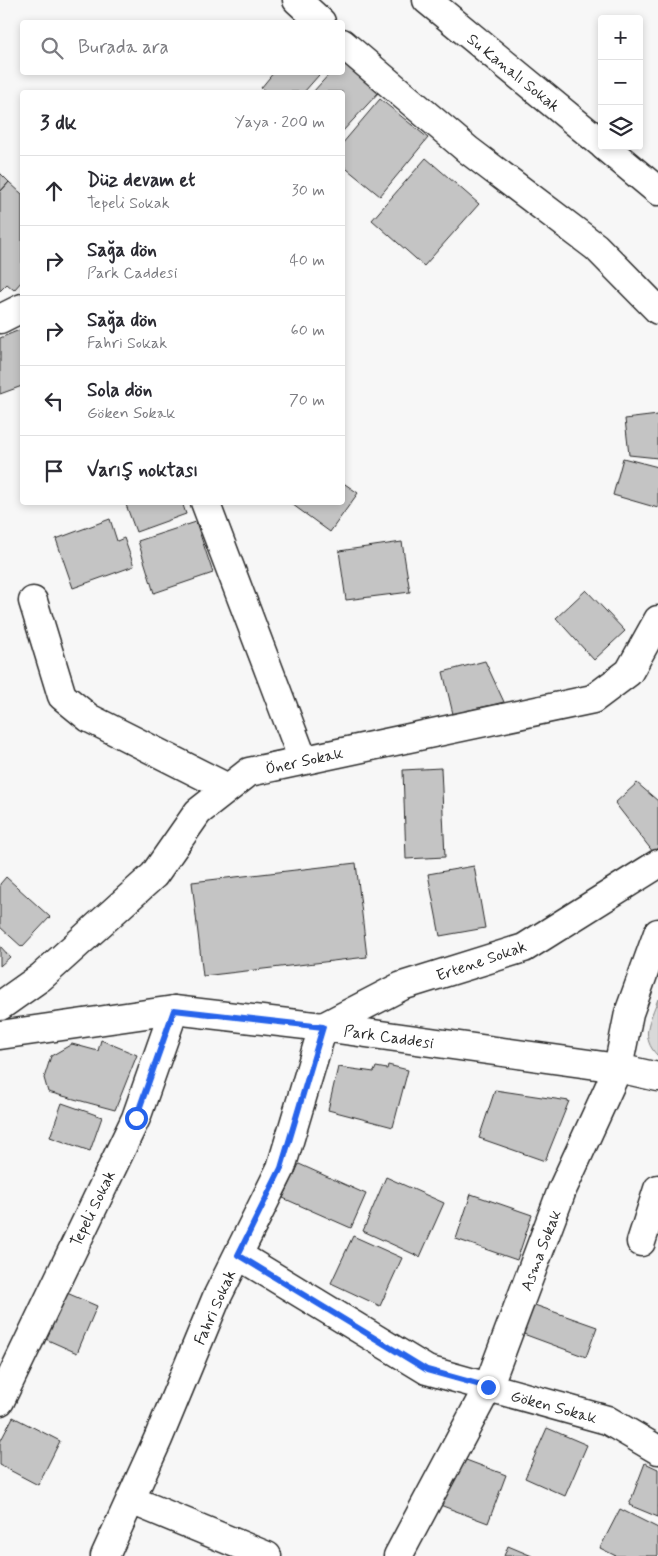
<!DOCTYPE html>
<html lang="tr">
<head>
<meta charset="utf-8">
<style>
	:root { --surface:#fff; --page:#f2f2f3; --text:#2b2b33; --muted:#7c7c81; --line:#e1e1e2 }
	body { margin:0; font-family:Mynerve,sans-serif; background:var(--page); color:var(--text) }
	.controls { position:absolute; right:15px; top:15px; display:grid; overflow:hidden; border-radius:5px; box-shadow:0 2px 8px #0003 }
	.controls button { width:45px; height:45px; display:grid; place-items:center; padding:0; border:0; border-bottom:1px solid var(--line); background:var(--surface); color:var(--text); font:25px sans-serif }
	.stop { position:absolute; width:15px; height:15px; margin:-11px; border:4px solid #2563eb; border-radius:50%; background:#fff }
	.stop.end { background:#2563eb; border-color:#fff; box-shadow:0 1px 5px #0008 }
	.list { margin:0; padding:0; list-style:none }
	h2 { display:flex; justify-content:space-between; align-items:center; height:65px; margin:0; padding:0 20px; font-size:21px }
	h2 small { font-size:16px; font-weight:400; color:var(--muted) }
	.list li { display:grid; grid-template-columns:32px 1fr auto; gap:15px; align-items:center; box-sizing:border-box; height:70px; padding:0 20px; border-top:1px solid var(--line) }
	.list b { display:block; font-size:19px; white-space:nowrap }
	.list p { margin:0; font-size:16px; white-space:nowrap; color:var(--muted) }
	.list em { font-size:16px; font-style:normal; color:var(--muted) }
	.icon { flex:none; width:28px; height:28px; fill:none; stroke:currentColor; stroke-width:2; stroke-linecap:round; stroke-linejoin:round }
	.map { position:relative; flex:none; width:658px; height:1556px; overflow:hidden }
	.search { position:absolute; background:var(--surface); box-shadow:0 2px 8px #0003; left:20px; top:20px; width:325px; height:55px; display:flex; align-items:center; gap:12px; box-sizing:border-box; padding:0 18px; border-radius:5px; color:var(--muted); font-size:19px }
	.panel { position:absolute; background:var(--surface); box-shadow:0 2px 8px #0003; left:20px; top:90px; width:325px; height:415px; border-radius:5px }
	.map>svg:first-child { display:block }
	.green { fill:#d9d9d9; stroke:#828282 }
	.building { fill:#c4c4c4; stroke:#2b2b2b }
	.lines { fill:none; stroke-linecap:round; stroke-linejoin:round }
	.street-casing { stroke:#2b2b2b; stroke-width:31 }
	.secondary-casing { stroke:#2b2b2b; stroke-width:31 }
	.street { stroke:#fff; stroke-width:28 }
	.secondary { stroke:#fff; stroke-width:28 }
	.route { stroke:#2563eb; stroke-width:6 }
	.labels { text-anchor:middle; stroke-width:4.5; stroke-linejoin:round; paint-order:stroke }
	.street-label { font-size:16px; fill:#2b2b2b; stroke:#fff }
</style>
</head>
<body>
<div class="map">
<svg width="658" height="1556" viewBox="0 0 658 1556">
	<rect width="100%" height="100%" fill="#f7f7f7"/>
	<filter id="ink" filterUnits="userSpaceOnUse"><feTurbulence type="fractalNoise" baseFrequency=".02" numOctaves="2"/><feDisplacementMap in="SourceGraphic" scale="10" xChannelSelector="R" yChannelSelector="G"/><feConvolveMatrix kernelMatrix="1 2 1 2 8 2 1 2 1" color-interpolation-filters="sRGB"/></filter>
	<g filter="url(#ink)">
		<path class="green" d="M658,999V1056C639,1037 650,1021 658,999Z"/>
		<path class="building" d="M342,59L379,92L342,132V92H313L331,72H342Z
			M274,72H317L319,75L304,92H267L261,88Z
			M380,99L428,138L380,196L342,165V144Z
			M426,158L479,204L424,266L372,220Z
			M0,173L9,182L0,192Z
			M9,182L22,194V281L14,290L7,284L0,291V192Z
			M22,329V386L0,394V338Z
			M658,415V458L629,455L625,419Z
			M623,458L658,467V508L613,495Z
			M342,482L358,493L330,532L289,502H342Z
			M125,502H182L186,514L136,532Z
			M110,519L117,541L124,538L134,566L73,588L56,539Z
			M196,522L213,573L154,593L138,541Z
			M402,542L410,592L346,600L339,551Z
			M586,590L625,631L594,660L556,618Z
			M485,661L504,702L453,714L443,672Z
			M441,768L445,857L406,859L403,770Z
			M637,783L658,801V848L653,852L615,803Z
			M356,863L367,957L203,976L192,882Z
			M474,866L485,928L440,936L428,874Z
			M6,877L50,917L22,947L0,927V884Z
			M0,946L10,957L0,966Z
			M101,1040L137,1055L115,1110L48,1092L44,1078L51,1056L72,1044L98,1051Z
			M388,1065L408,1070L393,1127L328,1110L338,1067L374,1072L376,1067L387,1069Z
			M495,1090L569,1101L545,1161L479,1138Z
			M62,1103L102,1117L90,1151L50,1137Z
			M299,1164L366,1194L351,1228L283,1198Z
			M386,1177L444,1203L420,1257L363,1231Z
			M471,1194L532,1215L517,1260L456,1239Z
			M353,1236L402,1258L380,1306L331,1283Z
			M60,1290L97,1306L77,1353L41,1337Z
			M529,1303L597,1327L586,1357L518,1332Z
			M13,1417L60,1441L38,1485L0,1465V1442Z
			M547,1428L587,1445L565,1496L525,1478Z
			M458,1457L506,1475L488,1523L440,1505Z
			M645,1463L658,1469V1517L629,1505Z
			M620,1509L658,1528V1556H616L600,1548Z
			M508,1546L532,1556H504Z"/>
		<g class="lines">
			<g class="street-casing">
				<path id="street" d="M297,0L321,22
					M427,0L602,144
					M342,43L468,150L596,247L658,310
					M604,146L658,191
					M0,319L22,308
					M205,502L303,760
					M33,601L62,696L89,718L228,788
					M0,1006L41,977L154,875L198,812L249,772L593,699L629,672L658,620
					M641,1242L658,1189
					M238,1255L427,1370L607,1420L658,1450
					M0,1401L136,1118L174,1010
					M131,1500L267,1556
					M105,1556L158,1439L216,1299L281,1168L323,1027L402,986L524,948L658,864
					M398,1556L488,1387L562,1190L618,1068L629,1013L658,933"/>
			</g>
			<g class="secondary-casing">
				<path id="secondary" d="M0,1035L174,1010L323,1027L618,1068L658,1077"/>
			</g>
			<use href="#street" class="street"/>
			<use href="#secondary" class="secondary"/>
		</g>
	</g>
	<g class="lines" filter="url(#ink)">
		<path class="route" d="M136,1118L174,1010L323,1027L281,1168L238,1255L427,1370L488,1387"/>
	</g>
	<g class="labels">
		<g class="street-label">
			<text transform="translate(514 72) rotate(39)" y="6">Su Kanalı Sokak</text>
			<text transform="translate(304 760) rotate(-12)" y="6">Öner Sokak</text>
			<text transform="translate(481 960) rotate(-19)" y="6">Ertene Sokak</text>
			<text transform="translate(389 1036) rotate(8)" y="6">Park Caddesi</text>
			<text transform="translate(92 1208) rotate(-64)" y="6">Tepeli Sokak</text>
			<text transform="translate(540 1250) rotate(-69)" y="6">Asma Sokak</text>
			<text transform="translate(214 1307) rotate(-66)" y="6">Fahri Sokak</text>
			<text transform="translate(554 1406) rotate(15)" y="6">Göken Sokak</text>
		</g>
	</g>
</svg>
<div class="controls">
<button>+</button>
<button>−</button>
<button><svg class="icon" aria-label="layers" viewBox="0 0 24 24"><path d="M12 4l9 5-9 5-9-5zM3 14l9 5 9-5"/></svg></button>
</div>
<div class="stop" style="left:136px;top:1118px"></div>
<div class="stop end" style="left:488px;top:1387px"></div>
<div class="search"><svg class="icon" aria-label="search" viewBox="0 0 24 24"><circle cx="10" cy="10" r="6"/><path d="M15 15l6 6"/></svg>Burada ara</div>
<section class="panel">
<h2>3 dk<small>Yaya · 200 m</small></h2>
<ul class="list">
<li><svg class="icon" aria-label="ahead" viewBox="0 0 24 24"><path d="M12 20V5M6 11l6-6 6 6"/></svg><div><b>Düz devam et</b><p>Tepeli Sokak</p></div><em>30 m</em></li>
<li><svg class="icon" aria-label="right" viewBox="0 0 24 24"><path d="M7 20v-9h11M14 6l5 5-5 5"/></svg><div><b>Sağa dön</b><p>Park Caddesi</p></div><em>40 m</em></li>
<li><svg class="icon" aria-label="right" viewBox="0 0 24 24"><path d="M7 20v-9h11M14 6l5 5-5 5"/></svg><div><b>Sağa dön</b><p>Fahri Sokak</p></div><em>60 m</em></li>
<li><svg class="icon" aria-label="left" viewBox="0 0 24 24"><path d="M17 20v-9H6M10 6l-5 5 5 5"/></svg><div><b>Sola dön</b><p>Göken Sokak</p></div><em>70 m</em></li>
<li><svg class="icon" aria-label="arrive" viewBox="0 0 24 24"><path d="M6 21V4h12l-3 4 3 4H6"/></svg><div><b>Varış noktası</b></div></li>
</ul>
</section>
</div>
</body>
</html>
